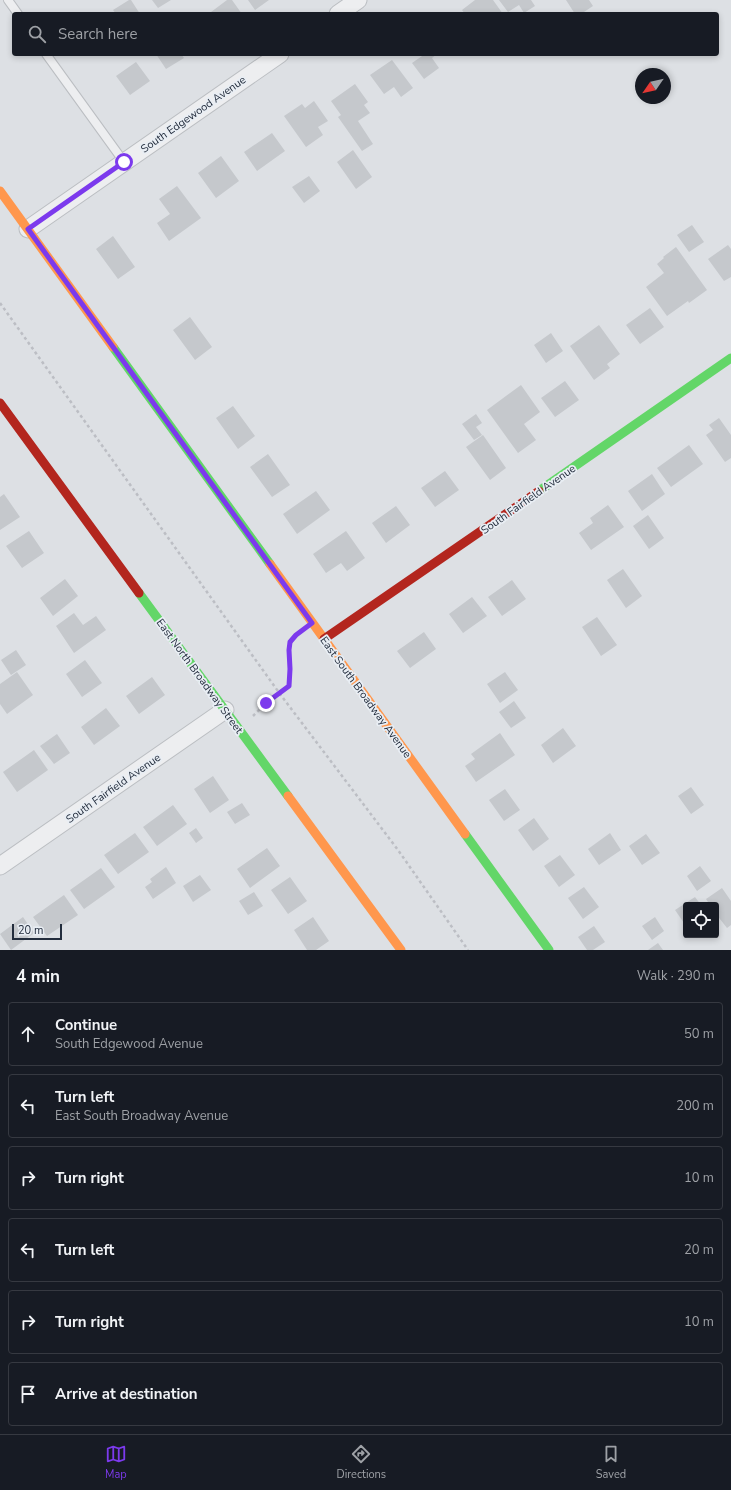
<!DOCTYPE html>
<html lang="en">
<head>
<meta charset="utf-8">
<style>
	:root { --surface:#171b24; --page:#242831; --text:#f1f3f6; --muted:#9ea1a6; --line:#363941; --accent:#7c3aed }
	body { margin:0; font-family:"Nunito Sans",sans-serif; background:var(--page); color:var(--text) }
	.controls { position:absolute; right:12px; bottom:12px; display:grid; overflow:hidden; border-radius:4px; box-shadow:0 2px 6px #0003 }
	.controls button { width:36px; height:36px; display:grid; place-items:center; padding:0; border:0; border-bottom:1px solid var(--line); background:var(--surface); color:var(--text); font:20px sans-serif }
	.compass { position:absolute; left:635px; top:68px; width:36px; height:36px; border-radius:50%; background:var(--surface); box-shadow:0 2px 6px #0003; rotate:236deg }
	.scale { position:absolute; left:12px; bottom:10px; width:50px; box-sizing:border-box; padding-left:4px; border:2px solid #232d3d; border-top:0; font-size:11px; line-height:14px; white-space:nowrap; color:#232d3d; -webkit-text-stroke:3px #e9eef4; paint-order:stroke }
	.stop { position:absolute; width:12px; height:12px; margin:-9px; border:3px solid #7c3aed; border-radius:50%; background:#fff }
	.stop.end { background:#7c3aed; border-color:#fff; box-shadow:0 1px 4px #0008 }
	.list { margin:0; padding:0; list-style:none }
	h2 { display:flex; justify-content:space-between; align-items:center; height:52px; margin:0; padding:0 16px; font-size:17px }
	h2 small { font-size:13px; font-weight:400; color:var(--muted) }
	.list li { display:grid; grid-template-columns:26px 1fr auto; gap:12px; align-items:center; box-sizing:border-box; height:64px; margin:0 8px 8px; padding:0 8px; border:1px solid var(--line); border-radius:4px }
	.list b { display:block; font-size:15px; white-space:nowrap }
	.list p { margin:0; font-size:13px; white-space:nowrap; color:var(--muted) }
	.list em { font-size:13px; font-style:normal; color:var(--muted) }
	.icon { flex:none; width:22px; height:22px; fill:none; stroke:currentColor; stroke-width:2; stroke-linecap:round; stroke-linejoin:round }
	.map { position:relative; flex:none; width:731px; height:950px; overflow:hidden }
	.search { position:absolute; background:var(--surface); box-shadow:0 2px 6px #0003; left:12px; right:12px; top:12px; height:44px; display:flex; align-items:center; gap:10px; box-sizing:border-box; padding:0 14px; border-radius:4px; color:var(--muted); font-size:15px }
	.sheet { height:484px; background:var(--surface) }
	nav { display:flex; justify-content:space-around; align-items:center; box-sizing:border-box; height:56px; border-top:1px solid var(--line); background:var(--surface); font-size:11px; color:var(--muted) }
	nav a { display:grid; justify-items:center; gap:2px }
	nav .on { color:var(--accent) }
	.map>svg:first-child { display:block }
	.building { fill:#c5c8cc }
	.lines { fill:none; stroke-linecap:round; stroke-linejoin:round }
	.lane-casing { stroke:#bbbec2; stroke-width:10 }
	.street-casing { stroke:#bbbec2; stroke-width:19 }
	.path { stroke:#bcbec4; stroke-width:2.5; stroke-dasharray:3 3; stroke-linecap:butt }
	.lane { stroke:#edeef0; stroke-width:8 }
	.street { stroke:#edeef0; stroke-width:17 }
	.fast { stroke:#63d668; stroke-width:9 }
	.slow { stroke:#ff974d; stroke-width:9 }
	.jam { stroke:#b3261e; stroke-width:9 }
	.route { stroke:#7c3aed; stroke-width:5 }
	.labels { text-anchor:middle; stroke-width:3.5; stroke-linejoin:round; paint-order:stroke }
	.street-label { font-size:11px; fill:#232d3d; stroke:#e9eef4 }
</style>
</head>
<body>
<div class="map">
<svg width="731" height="950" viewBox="0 0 731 950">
	<rect width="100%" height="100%" fill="#dde0e4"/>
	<path class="building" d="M129,0H131L140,14H116L113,10Z
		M152,0H171L158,8Z
		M227,0H232L242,14H212L211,12Z
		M248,0H269L255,10Z
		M475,0H493L503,14H465L462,10Z
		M499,0H531L535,6L524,13L519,5L508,12Z
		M566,0H589L593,6L581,14H575Z
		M156,54H181L184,58L166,69Z
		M425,54H437L432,58L439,68L424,79L412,63Z
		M392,60L413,88L401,97L394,87L384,94L370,75Z
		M136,62L150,81L130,95L116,76Z
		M355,84L368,102L364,105L370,113L358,121L373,144L362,151L338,117L341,115L331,101Z
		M314,101L328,121L318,127L323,135L306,147L284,116L302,104L305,108Z
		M272,133L285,151L257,171L244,152Z
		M353,150L372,177L356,189L337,162Z
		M221,156L239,181L216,198L198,173Z
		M309,176L320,191L304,203L292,187Z
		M177,186L201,218L169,241L157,223L170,214L159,199Z
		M692,225L704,242L689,252L677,235Z
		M113,236L135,267L118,279L96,249Z
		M728,245L731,249V277L724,281L708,259Z
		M676,247L707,290L689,303L688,301L667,316L646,287L664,273L657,264L664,258L663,257Z
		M650,308L664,327L640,344L626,325Z
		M190,317L212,347L195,360L173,330Z
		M599,325L620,354L607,364L610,368L594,380L570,346Z
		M551,333L563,351L546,363L534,345Z
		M565,381L579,400L555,417L541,398Z
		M521,385L540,412L524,424L536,440L518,453L487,410Z
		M233,406L255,436L238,449L216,418Z
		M476,414L482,423L476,427L482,435L474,440L462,424Z
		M719,418L731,435V458L725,462L706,435L713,430L709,425Z
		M483,435L506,468L490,480L466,447Z
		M689,445L703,464L671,487L657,468Z
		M268,454L290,485L272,497L250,467Z
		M445,471L459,490L435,507L421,488Z
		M652,474L665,494L642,511L628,491Z
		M316,491L330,510L297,534L283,514Z
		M4,494L20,517L0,530V497Z
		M608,505L624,527L591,550L579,533L593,523L590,518Z
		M396,506L410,525L386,543L372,523Z
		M648,515L664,538L649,549L633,526Z
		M29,531L44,553L22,568L6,546Z
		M346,531L365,558L347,571L341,563L326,573L313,554Z
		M623,569L642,596L626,608L607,580Z
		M65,579L78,596L53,616L40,598Z
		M512,580L526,599L502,616L488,597Z
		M472,597L487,616L463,633L449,614Z
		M74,613L83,625L96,616L106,630L74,653L56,626Z
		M597,617L617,645L601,656L582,627Z
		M424,632L436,649L410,668L397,651Z
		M16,650L26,665L11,675L1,660Z
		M85,660L102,683L82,697L66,674Z
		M17,672L33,695L7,714L0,704V684Z
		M505,672L518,690L500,703L487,684Z
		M152,677L165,695L139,714L126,696Z
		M514,701L526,718L511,728L499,712Z
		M106,708L120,726L94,745L81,727Z
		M563,728L576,746L553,763L541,745Z
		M500,733L515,755L476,782L465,766L475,759L471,754Z
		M57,734L70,753L54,764L40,746Z
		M34,750L48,770L17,792L3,772Z
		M213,776L229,800L210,813L194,789Z
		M691,787L704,805L691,814L678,796Z
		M505,789L520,810L504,821L489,800Z
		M242,803L250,815L235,824L227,812Z
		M173,805L187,824L157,846L143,827Z
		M534,818L549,839L533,851L518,830Z
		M196,828L203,838L196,843L189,833Z
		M135,833L149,852L118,874L104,855Z
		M610,833L621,850L599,865L588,849Z
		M646,834L660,853L642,865L629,846Z
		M267,848L280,866L250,888L237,869Z
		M560,855L575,875L559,887L544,866Z
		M700,866L711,881L697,891L687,876Z
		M166,867L176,883L153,899L145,887L152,882L150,879Z
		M101,868L115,887L84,909L70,890Z
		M200,875L211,890L193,902L183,886Z
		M290,877L307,901L288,914L271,890Z
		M584,887L599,907L583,919L568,898Z
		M722,888L731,901V925L727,928L716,914V905H710L706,899Z
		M254,892L263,906L248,915L239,901Z
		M64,895L78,915L47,936L33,917Z
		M695,897L701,905H686V926L675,910Z
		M23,917L34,933L11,950L0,934Z
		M313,917L329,941L316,950H307L294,930Z
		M655,917L664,931L652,940L642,926Z
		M594,926L605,942L593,950H587L578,937Z
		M658,943L663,950H648Z"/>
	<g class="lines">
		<g class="lane-casing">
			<path id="lane" d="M8,0L18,14
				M46,54L124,162"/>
		</g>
		<g class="street-casing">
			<path id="street" d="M338,14L358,0
				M28,229L280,54
				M0,866L225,710"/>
		</g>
		<path class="path" d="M0,303L280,694L398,850L468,950
			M253,716L266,703L289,686C290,680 290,675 290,670C290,655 286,644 298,634"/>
		<use href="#lane" class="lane"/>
		<use href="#street" class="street"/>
		<path class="fast" d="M113,347L270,564
			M539,491L731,358
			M139,593L288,796
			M465,834L549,950"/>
		<path class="slow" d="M0,191L113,347
			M270,564L465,834
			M288,796L401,950"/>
		<path class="jam" d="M0,403L139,593
			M324,639L539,491"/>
	</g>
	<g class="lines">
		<path class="route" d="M124,162L28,229L312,623L296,635L290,642L289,650L290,669L289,686L266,703"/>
	</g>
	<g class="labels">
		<g class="street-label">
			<text transform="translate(193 114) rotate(-35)" y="4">South Edgewood Avenue</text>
			<text transform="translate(528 499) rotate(-35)" y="4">South Fairfield Avenue</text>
			<text transform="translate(200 676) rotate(54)" y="4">East North Broadway Street</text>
			<text transform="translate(366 697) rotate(54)" y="4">East South Broadway Avenue</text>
			<text transform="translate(113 788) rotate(-35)" y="4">South Fairfield Avenue</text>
		</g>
	</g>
</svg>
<div class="controls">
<button><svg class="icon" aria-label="locate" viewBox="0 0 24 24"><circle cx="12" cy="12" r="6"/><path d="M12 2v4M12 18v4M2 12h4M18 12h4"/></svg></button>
</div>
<svg class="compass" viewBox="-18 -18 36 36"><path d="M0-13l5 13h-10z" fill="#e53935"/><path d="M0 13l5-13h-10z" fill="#9ea1a6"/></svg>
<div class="scale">20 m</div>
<div class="stop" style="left:124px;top:162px"></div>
<div class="stop end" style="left:266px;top:703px"></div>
<div class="search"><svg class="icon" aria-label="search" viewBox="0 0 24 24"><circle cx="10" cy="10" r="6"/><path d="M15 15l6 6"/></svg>Search here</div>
</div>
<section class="sheet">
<h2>4 min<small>Walk · 290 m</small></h2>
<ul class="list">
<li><svg class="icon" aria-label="ahead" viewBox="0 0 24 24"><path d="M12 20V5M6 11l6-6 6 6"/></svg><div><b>Continue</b><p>South Edgewood Avenue</p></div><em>50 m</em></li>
<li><svg class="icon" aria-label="left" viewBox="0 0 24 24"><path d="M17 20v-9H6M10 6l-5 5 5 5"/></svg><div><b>Turn left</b><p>East South Broadway Avenue</p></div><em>200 m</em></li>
<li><svg class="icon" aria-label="right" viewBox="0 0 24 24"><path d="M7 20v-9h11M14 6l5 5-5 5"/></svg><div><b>Turn right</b></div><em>10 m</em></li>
<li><svg class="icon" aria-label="left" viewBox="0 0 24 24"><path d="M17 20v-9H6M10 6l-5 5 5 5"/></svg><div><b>Turn left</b></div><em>20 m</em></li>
<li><svg class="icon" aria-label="right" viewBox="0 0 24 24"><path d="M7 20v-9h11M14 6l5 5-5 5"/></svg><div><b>Turn right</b></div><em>10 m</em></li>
<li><svg class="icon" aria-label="arrive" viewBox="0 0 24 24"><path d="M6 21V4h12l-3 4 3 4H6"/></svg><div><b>Arrive at destination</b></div></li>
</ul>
</section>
<nav>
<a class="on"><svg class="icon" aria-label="map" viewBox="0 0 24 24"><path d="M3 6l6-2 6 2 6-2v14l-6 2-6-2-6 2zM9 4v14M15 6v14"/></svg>Map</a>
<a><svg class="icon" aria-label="directions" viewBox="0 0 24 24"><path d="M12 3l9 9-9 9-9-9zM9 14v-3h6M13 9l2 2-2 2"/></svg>Directions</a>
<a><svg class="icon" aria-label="saved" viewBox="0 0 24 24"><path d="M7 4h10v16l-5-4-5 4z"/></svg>Saved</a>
</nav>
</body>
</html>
